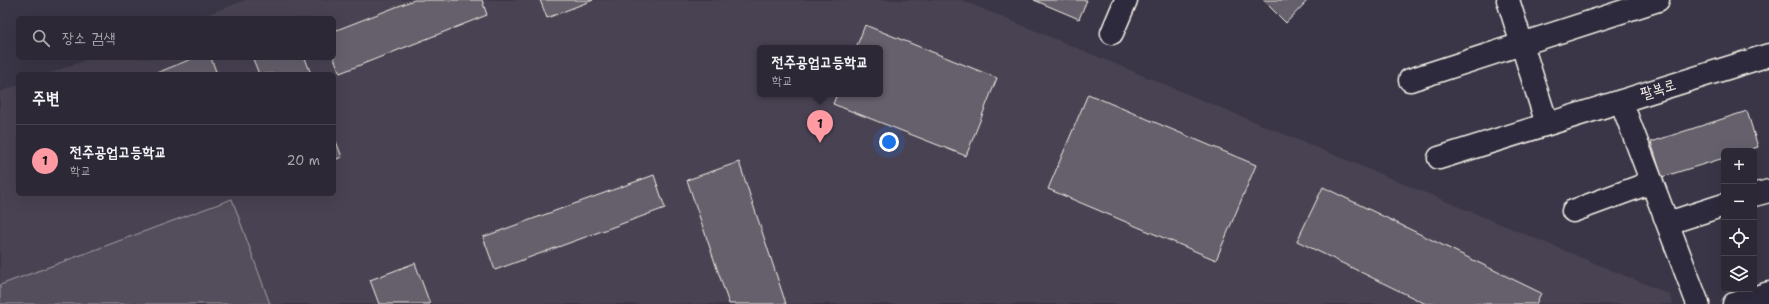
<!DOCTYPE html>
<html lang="ko">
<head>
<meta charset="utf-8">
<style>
	:root { --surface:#2c2835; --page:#34303d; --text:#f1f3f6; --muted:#a6a6ad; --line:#484450; --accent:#ff9aa2 }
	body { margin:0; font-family:"Shantell Sans","Poor Story",sans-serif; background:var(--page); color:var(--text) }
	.controls { position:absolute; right:12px; bottom:12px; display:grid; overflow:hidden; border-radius:6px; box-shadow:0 4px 16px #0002 }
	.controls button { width:36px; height:36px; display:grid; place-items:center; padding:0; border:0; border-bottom:1px solid var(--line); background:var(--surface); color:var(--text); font:20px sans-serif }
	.you { position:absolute; left:889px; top:142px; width:14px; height:14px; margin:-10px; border:3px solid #fff; border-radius:50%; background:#1a73e8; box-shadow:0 0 0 6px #1a73e833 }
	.badge { display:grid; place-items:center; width:26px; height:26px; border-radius:50%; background:var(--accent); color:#111; font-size:13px; font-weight:700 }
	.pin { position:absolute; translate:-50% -33px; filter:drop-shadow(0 1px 2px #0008) }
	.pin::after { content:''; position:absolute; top:21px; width:14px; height:12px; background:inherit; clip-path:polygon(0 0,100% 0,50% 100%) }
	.popup { position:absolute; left:757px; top:45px; width:126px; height:52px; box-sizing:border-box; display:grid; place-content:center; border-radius:6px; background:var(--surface); filter:drop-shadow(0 1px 3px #0005); font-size:13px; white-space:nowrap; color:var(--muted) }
	.popup b { font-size:15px; color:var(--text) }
	.popup::after { content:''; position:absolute; left:50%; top:100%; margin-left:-8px; border:8px solid transparent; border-top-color:var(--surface) }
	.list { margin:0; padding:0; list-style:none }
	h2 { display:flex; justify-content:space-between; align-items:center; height:52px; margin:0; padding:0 16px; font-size:17px }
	h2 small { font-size:13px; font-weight:400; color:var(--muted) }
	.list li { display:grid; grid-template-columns:26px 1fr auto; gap:12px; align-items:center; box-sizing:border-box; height:72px; padding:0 16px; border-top:1px solid var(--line) }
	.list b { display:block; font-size:15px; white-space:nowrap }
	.list p { margin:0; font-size:13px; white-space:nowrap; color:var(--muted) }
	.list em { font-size:13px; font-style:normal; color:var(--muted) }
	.icon { flex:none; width:22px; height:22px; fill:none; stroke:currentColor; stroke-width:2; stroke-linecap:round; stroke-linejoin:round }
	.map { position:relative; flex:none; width:1769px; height:304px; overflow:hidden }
	.search { position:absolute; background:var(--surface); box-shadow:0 4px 16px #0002; left:16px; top:16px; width:320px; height:44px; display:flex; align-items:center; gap:10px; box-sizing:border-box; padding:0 14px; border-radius:6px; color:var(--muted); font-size:15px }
	.panel { position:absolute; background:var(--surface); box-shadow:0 4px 16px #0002; left:16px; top:72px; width:320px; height:124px; border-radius:6px }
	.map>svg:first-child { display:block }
	.built { fill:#484352; fill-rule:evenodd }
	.green { fill:#534e5c; stroke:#a4a0a2 }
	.building { fill:#65616c; stroke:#f4f1e8 }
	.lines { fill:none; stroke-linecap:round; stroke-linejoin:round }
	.minor-casing { stroke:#f4f1e8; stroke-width:25 }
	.minor { stroke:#2f2a3d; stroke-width:22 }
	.labels { text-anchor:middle; stroke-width:3; stroke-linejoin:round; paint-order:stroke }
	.street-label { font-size:15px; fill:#f4f1e8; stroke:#2f2a3d }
</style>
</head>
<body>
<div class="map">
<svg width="1769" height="304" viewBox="0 0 1769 304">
	<rect width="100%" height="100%" fill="#3b3647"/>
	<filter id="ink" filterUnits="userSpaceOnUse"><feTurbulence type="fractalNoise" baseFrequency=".025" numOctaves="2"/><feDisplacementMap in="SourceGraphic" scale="8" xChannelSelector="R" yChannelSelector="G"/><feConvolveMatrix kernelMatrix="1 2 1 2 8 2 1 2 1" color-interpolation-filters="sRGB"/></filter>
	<g filter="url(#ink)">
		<path class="built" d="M246,0H961L1669,294L1673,304H0V92L18,85V194H334V74H48L91,58H334V18H198ZM760,48H880V94H760Z"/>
		<path class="green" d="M232,199L270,304H0V285Z"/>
		<path class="building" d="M414,0H482L487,15L340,73L334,58V31Z
			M540,0H593L547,18Z
			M1034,0H1087L1079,19Z
			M1263,0H1308L1286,23Z
			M865,25L997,78L966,156L833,104L837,94H880V48H856Z
			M194,58H211L217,74H154Z
			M256,58H305L311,74H259L253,59Z
			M1088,94L1256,165L1216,260L1048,189Z
			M1747,111L1758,147L1745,151H1724V158L1662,177L1651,142Z
			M334,136L342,157L334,160Z
			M739,162L786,304H729L687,180Z
			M654,175L665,208L495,270L483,237Z
			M1323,187L1541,293L1536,304H1426L1297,241Z
			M415,263L430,304H379L370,280Z"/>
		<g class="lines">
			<g class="minor-casing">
				<path id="minor" d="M1508,0L1547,124
					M1112,33L1126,0
					M1410,80L1658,0
					M1621,101L1698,304
					M1439,158L1769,55
					M1754,195L1769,191
					M1573,211L1652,182
					M1668,223L1724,205
					M1734,304L1769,293"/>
			</g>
			<use href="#minor" class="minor"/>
		</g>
	</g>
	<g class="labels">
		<g class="street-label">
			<text transform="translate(1658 89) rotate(-17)" y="5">팔복로</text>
		</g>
	</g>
</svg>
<div class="controls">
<button>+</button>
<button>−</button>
<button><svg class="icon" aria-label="locate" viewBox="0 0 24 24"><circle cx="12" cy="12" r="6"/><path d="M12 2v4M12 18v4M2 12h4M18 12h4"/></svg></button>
<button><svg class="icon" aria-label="layers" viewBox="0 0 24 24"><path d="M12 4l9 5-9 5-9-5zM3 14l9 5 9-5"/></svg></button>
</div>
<div class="you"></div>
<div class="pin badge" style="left:820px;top:143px">1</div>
<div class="popup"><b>전주공업고등학교</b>학교</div>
<div class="search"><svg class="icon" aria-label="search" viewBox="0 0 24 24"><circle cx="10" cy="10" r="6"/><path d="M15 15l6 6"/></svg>장소 검색</div>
<section class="panel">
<h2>주변<small></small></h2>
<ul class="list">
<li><span class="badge">1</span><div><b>전주공업고등학교</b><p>학교</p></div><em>20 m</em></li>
</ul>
</section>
</div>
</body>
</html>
